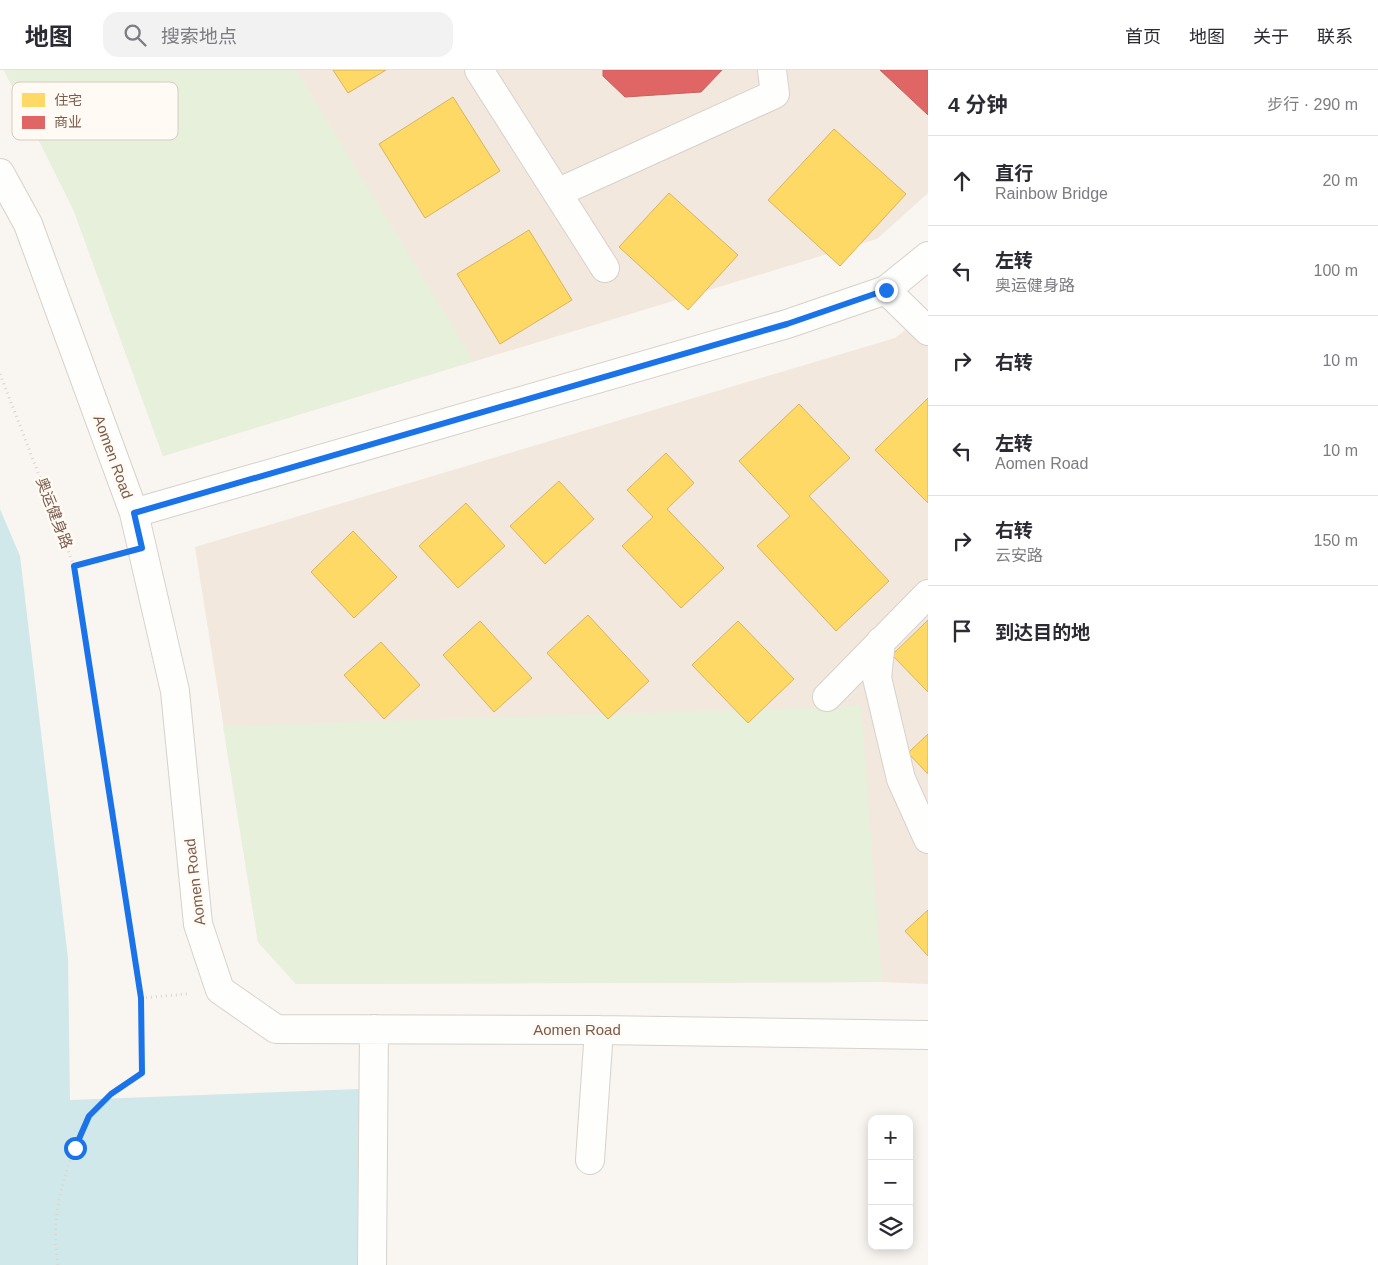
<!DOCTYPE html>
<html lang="zh">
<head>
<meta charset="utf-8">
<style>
	:root { --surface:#fff; --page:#f2f2f3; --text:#2b2b33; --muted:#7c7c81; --line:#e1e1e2 }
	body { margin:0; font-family:Arial,"Noto Sans SC",sans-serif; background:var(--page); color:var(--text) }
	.controls { position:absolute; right:15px; bottom:15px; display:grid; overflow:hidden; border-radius:10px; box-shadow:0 2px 12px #0003 }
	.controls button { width:45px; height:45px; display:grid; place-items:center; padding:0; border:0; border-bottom:1px solid var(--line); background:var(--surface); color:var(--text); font:25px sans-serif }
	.stop { position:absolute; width:15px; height:15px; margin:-11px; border:4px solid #1a73e8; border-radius:50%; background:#fff }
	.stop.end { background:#1a73e8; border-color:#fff; box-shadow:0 1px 5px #0008 }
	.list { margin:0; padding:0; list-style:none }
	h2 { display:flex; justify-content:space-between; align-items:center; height:65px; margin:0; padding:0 20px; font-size:21px }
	h2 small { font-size:16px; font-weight:400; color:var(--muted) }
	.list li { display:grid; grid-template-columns:32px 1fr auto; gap:15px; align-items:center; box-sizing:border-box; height:90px; padding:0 20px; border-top:1px solid var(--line) }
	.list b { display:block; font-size:19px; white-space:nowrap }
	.list p { margin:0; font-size:16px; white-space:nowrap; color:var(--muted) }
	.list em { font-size:16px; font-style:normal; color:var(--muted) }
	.icon { flex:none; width:28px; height:28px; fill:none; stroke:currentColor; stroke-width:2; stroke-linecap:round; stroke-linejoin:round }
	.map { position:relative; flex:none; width:928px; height:1195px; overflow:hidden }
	header { display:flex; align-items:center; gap:30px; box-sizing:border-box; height:70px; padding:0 25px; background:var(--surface); border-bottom:1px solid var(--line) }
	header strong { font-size:24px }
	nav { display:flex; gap:28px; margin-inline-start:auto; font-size:18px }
	.search { width:350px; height:45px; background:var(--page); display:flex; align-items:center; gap:12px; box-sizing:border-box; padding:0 18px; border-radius:15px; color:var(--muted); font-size:19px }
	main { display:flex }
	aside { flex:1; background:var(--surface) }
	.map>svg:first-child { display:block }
	.residential { fill:#f2e8de }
	.green { fill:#e7f0db }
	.water { fill:#d0e8ea }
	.homes { fill:#ffd966; stroke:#d7b45e }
	.shops { fill:#e06666; stroke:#c1635e }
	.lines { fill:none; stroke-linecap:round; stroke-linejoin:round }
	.minor-casing { stroke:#d7d1cb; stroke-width:30 }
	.path { stroke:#dcd5d0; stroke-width:3; stroke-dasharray:1 4; stroke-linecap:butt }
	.minor { stroke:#fefefd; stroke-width:28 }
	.route { stroke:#1a73e8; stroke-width:6 }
	.labels { text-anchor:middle; stroke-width:5; stroke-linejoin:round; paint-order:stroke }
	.street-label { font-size:15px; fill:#7a5c4d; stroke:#fffaf3 }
	.key { fill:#fffaf3; stroke:#d7cbc1; stroke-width:1 }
	.key-label { font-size:14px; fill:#7a5c4d }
</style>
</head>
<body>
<header>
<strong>地图</strong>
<div class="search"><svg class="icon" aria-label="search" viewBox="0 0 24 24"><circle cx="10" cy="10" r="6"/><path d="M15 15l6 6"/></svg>搜索地点</div>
<nav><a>首页</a><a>地图</a><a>关于</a><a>联系</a></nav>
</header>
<main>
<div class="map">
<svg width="928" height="1195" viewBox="0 0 928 1195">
	<rect width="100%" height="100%" fill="#f9f5f0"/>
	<path class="residential" d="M4,0H928V123L877,169L163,386L74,141Z
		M928,242V914L882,912L296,914L258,872L195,477L895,268Z"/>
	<path class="green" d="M4,0H296L474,291L163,386L74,141Z
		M861,636L882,912L296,914L258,872L223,656Z"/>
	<path class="water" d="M0,439L20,486L68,888L70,1030L359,1019L357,1195H0Z"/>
	<path class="homes" d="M333,0H386L348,23Z
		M453,27L500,101L425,148L379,74Z
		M834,59L906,124L840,196L768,130Z
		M669,123L738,185L688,240L619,177Z
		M529,160L572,230L500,274L457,204Z
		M928,328V433L875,380Z
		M799,334L850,388L809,426L889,511L836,561L757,476L790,446L739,391Z
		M666,383L694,413L667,439L724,498L681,538L622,476L653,447L627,420Z
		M559,411L594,449L545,494L510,456Z
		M466,433L505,476L458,518L419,476Z
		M353,461L397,507L354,548L311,502Z
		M588,545L649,611L608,649L547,583Z
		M928,550V622L892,585Z
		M480,551L532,608L494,642L443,585Z
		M738,551L794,609L748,653L692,595Z
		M381,572L420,615L384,649L344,605Z
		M928,664V704L908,683Z
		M928,840V886L905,861Z"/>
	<path class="shops" d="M603,0H722L701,22L625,27L603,6Z
		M880,0H928V45Z"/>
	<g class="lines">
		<g class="minor-casing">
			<path id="minor" d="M479,0L605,198
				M0,103L28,154L134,443L175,621L198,854L220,920L276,959L599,960L928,965
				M557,123L775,24L772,0
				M886,220L928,261
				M134,443L787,254L886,220L928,186
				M881,571L877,608L901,709L928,769
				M827,627L928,524
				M590,1090L599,960
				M372,1195L374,959"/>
		</g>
		<path class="path" d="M0,304L74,496L141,928L142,1003C124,1015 100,1029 89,1047C85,1053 82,1061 79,1068C62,1107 50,1152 58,1195
			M74,496L112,486
			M141,928L187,924"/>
		<use href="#minor" class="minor"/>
	</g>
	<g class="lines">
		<path class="route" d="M75,1078L89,1046L111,1024L142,1003L141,928L74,496L142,478L134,443L787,254L886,220"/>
	</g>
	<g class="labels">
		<g class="street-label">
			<text transform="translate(113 387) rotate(70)" y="5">Aomen Road</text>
			<text transform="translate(54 443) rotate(69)" y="5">奥运健身路</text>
			<text transform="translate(195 812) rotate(-97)" y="5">Aomen Road</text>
			<text x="577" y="965">Aomen Road</text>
		</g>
	</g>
	<rect x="12" y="12" width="166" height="58" rx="8" class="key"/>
	<rect x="22" y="23" width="23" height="14" fill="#ffd966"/>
	<rect x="22" y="46" width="23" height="13" fill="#e06666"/>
	<g class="key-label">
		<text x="54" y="35">住宅</text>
		<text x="54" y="57">商业</text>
	</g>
</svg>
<div class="controls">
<button>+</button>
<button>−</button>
<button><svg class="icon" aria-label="layers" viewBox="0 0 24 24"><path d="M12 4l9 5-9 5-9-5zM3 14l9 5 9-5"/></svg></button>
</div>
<div class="stop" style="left:75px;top:1078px"></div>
<div class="stop end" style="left:886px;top:220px"></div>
</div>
<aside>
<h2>4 分钟<small>步行 · 290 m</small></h2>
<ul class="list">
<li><svg class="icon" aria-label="ahead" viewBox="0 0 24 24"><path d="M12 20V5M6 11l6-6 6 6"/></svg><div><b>直行</b><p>Rainbow Bridge</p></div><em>20 m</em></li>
<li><svg class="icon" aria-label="left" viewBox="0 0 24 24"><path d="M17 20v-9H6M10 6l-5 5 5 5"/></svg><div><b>左转</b><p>奥运健身路</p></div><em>100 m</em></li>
<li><svg class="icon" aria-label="right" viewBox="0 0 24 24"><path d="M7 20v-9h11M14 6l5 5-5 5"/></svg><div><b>右转</b></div><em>10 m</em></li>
<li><svg class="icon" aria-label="left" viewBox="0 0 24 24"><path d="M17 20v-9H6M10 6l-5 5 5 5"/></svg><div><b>左转</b><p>Aomen Road</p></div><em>10 m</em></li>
<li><svg class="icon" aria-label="right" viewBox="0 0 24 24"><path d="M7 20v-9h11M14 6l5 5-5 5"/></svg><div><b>右转</b><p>云安路</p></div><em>150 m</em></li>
<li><svg class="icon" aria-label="arrive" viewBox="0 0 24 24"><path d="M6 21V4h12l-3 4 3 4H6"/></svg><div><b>到达目的地</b></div></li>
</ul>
</aside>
</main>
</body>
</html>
